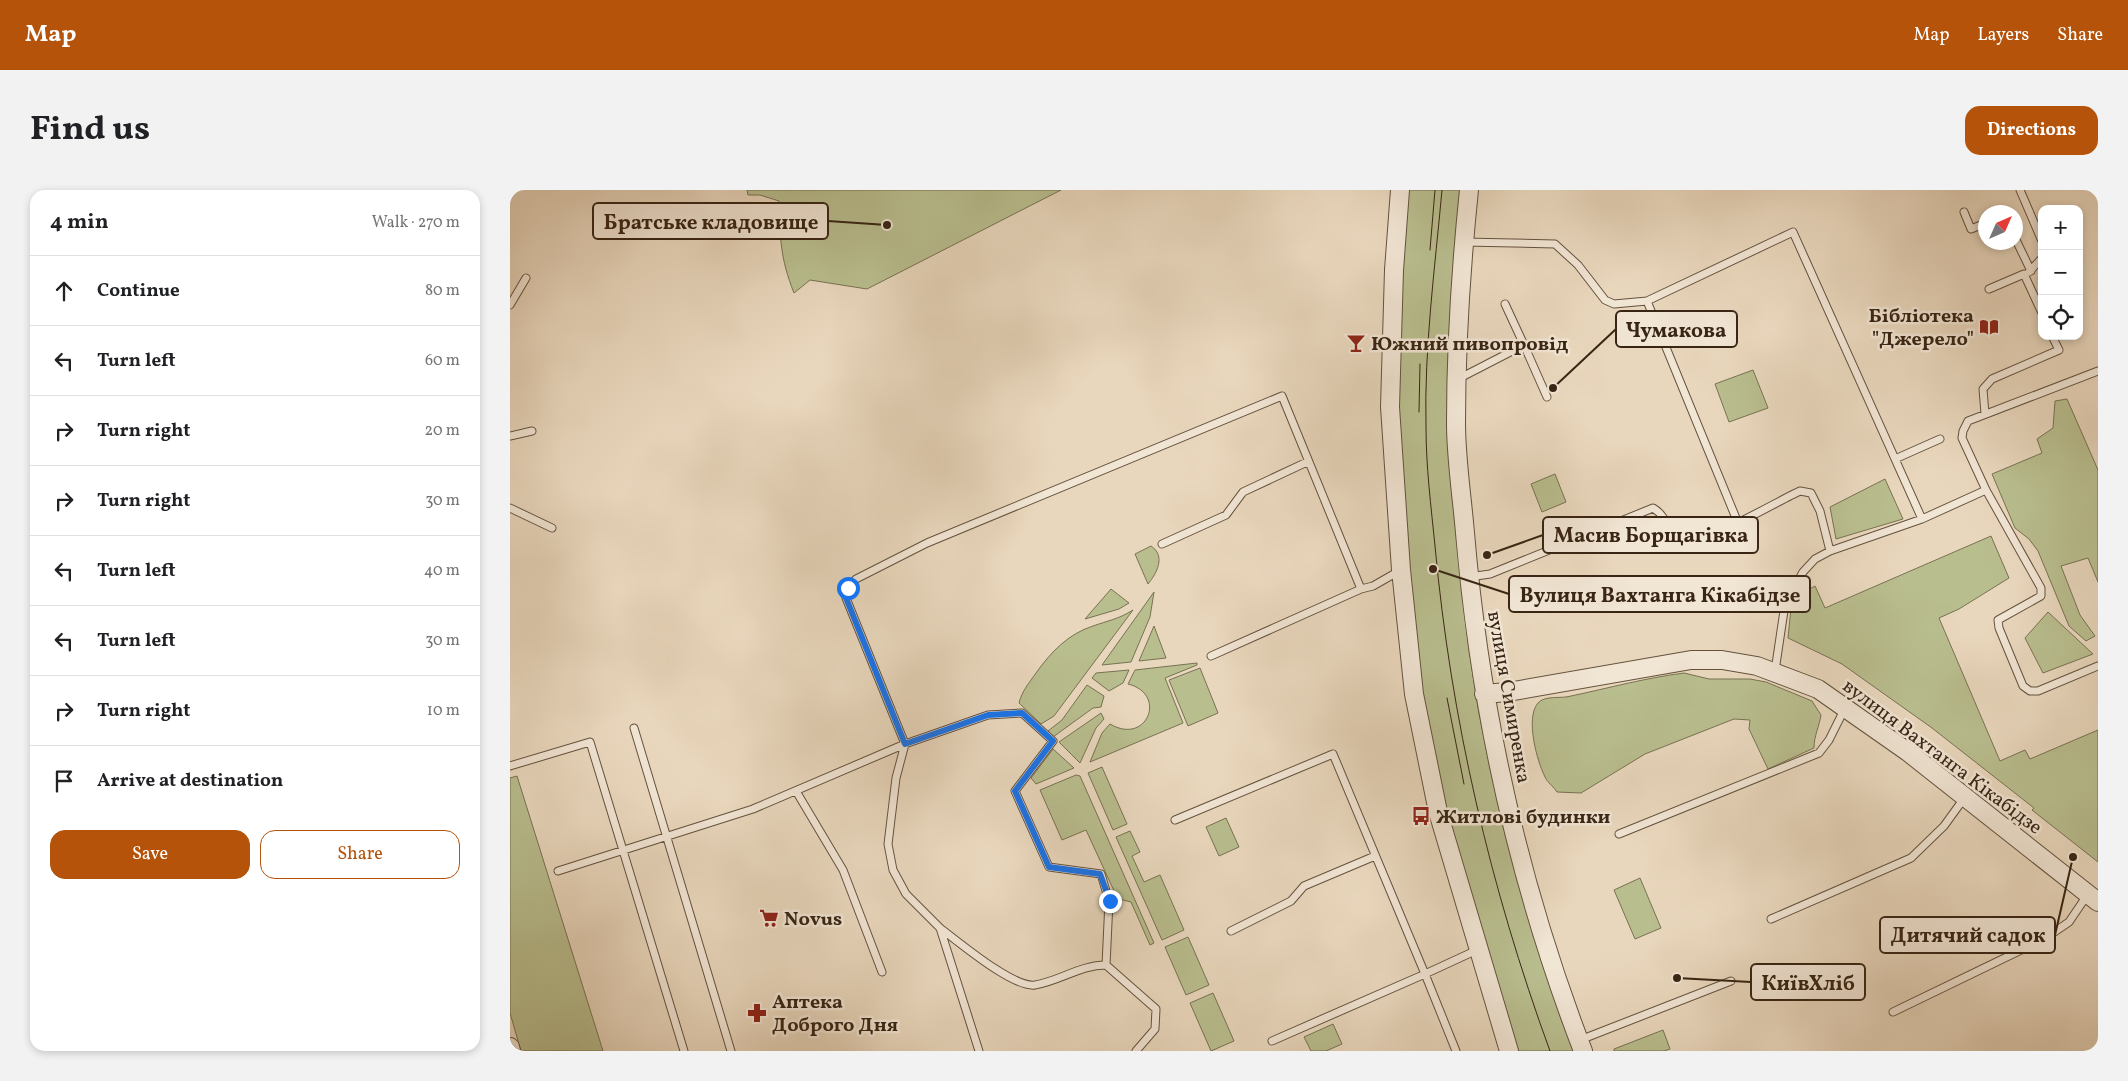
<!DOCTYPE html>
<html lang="en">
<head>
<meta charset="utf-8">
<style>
	:root { --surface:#fff; --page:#f2f2f2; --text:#202124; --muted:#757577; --line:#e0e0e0; --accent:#b45309 }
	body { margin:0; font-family:Vollkorn,serif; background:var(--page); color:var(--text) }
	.controls { position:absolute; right:15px; top:15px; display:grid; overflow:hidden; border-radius:10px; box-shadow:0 2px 8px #0003 }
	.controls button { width:45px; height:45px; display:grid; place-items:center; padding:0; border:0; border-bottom:1px solid var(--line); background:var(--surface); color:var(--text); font:25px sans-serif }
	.compass { position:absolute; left:1468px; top:15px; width:45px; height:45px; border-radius:50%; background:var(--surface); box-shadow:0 2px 8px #0003; rotate:45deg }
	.stop { position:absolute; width:15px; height:15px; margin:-11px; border:4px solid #1a73e8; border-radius:50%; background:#fff }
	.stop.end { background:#1a73e8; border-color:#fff; box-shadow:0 1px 5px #0008 }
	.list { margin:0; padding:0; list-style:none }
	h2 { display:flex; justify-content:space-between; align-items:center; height:65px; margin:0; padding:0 20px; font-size:21px }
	h2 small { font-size:16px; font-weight:400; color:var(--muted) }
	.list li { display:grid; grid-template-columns:32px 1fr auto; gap:15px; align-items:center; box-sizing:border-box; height:70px; padding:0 20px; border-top:1px solid var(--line) }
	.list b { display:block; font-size:19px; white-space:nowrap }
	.list em { font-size:16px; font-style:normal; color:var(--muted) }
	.actions { display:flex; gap:10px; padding:15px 20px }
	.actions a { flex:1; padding:11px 0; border:1px solid var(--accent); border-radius:15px; text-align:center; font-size:18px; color:var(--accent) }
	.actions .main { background:var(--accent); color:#fff }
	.icon { flex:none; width:28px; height:28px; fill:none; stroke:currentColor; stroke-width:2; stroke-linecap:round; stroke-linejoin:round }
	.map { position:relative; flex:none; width:1588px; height:861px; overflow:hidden; border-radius:15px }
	header { display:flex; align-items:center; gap:30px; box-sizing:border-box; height:70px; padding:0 25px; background:var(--accent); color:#fff }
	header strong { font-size:24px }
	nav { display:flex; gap:28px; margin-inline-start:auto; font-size:18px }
	.intro { display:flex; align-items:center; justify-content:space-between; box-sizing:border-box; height:120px; padding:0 30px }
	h1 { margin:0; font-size:35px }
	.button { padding:12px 22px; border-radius:15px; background:var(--accent); color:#fff; font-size:18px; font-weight:700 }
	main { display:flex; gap:30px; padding:0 30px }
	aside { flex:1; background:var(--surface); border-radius:15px; box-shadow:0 2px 8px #0003 }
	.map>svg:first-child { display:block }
	.green { fill:#b9be8f; stroke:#787252 }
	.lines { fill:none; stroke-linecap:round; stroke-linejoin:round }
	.service-casing { stroke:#64523e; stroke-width:9 }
	.tertiary-casing { stroke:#64523e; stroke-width:20 }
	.service { stroke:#f1e5d4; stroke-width:7 }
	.tertiary { stroke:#f1e5d4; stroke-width:18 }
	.tram { stroke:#382514; stroke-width:1 }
	.route { stroke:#1a73e8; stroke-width:6 }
	.labels { text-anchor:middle; stroke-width:5; stroke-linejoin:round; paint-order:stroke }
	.poi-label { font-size:20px; font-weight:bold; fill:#382514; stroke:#f1e5d4; text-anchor:start }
	.street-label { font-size:20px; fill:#382514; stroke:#f1e5d4 }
	.leader { fill:none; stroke:#382514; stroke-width:2 }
	.callout-dot { fill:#382514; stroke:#f1e5d4; stroke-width:2 }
	.callout { fill:#f1e5d4; stroke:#382514; stroke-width:2 }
	.callout-label { font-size:21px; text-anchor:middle; font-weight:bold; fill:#382514 }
</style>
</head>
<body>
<header>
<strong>Map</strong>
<nav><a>Map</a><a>Layers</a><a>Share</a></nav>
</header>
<div class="intro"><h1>Find us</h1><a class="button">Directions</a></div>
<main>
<aside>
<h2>4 min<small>Walk · 270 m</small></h2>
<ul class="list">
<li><svg class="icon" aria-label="ahead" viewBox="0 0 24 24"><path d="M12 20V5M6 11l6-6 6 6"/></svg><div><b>Continue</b></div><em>80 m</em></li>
<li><svg class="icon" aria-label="left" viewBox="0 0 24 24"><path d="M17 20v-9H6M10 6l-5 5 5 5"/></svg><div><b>Turn left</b></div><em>60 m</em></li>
<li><svg class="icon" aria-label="right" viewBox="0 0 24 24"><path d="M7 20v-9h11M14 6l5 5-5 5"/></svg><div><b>Turn right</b></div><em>20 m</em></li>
<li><svg class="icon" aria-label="right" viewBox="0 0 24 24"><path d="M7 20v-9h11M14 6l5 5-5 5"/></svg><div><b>Turn right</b></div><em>30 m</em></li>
<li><svg class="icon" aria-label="left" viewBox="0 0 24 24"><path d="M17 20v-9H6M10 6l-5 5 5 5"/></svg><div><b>Turn left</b></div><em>40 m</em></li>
<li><svg class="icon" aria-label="left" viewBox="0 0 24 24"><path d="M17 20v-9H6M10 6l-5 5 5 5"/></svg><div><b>Turn left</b></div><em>30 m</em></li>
<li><svg class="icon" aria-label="right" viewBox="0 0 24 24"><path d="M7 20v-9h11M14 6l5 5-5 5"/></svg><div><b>Turn right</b></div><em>10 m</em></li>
<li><svg class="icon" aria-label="arrive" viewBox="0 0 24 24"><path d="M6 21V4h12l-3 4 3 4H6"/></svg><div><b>Arrive at destination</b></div></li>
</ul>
<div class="actions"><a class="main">Save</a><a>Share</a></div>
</aside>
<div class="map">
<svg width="1588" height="861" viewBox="0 0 1588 861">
	<rect width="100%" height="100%" fill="#e9d7bd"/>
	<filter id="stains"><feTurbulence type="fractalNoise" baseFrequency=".004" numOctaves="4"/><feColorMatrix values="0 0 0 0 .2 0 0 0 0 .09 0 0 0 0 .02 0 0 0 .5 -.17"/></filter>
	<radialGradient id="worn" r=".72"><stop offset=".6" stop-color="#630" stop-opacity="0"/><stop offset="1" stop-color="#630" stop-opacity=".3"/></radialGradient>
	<path class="green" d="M237,0H551L357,99L300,90L284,103C270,68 270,47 269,11L250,5H238Z
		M898,0H952L951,392C959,463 968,535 987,604C1009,690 1039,776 1065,861H1007L936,626L907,476L892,321L887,171Z
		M1243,180L1258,218L1219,232L1205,194Z
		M1557,209L1588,280V392L1578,368L1551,376L1570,425L1585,446L1576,451L1559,436L1528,361L1519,349L1505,338L1482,284L1532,263L1527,249L1543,238L1545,211Z
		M1045,284L1056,312L1032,322L1021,294Z
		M1375,289L1393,329L1326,349L1320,317Z
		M1481,346L1499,388L1449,419L1429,428L1490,571L1515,560L1520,569L1588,540V672L1522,620L1524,618L1422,538L1332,474L1278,448L1282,409L1305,396L1315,418Z
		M641,356C656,366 647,383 638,394L625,364Z
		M601,399L619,413L609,419L575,429Z
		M644,402L640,427L621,472L592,475Z
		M623,420L544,526L531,534L509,513C512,501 519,493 526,483C541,462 558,444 583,436C597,431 609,429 623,420Z
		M1538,422L1583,464L1533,483L1515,448Z
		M644,436L656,468L629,471Z
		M687,473V475L655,488L673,533L580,572L592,543L600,534C637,556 658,504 618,494L625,480Z
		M690,478L708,523L678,536L659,490Z
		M619,480L613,493L599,501L582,488L586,483Z
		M1174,483L1199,489H1240L1256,492L1302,511L1311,525C1309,537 1304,546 1304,558L1258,579L1239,539L1240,530L1224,529L1135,564L1071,603L1047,602C1043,596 1037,592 1035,587C1027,571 1015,528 1028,513C1035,505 1051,509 1061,506C1099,498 1135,488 1174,483Z
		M577,495L594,506L591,517L583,518L543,547L538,541L552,530Z
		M591,523L594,529L586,538L570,573L549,552Z
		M543,559L564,578L526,594L521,588Z
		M592,577L617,634L603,640L578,583Z
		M566,585L570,586L644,753L640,755L621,712L609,709L605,703L576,640L552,650L530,600Z
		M7,586L93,861H11L0,823V588Z
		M716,628L729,657L709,666L696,637Z
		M620,641L630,662L622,666L634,692L650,685L674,740L652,750L606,647Z
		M1130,688L1151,738L1125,749L1104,700Z
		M678,747L699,795L676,805L655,757Z
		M703,803L724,851L701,861L680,813Z
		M823,834L832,854L816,861H801L794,847Z
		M1153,840L1160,859L1154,861H1104V859Z"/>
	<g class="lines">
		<g class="service-casing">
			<path id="service" d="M1510,0L1532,51
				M1454,22L1461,39L1476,33
				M1506,50L1521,81
				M954,52L1045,54L1068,75L1095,110L1104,114L1137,111
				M1519,82L1532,68
				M1479,99L1514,84L1532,123
				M0,115L16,88
				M1014,155L1037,207
				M1588,181L1458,231L1453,241L1452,248L1476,300L1531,398V406L1488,430L1489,438L1513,496L1520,501H1528L1588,476
				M948,189L1014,155L995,114
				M1475,224L1473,199L1482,189L1549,160L1542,146
				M0,246L22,241
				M1385,269L1430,249
				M0,318L42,338
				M1228,333L1137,111L1283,42L1412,329
				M652,354L716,325L733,302L797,272
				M959,387L980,384L1143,318C1160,328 1156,344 1167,351C1185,361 1269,310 1290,301L1301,303L1310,321L1320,361
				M701,466L851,399L863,396L891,380
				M1265,481L1275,414L1293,382L1305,369L1320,361L1412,329L1476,300
				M124,538L221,861
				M0,576L80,552L174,861
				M286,601L333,680L372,782
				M665,630L823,564L915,784L967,760
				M1109,644L1309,563L1319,550L1335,518
				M48,681L243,619L395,554L386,588L378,654L383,680L396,704L430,738L469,861
				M1261,729L1401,668L1434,636L1455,607
				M430,738C449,752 503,798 525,795C550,791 570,775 596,775L646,819L645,839L626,861
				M721,741L781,711L794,696L865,666
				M596,775L599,711L591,684L539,677L505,601L543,551L512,523L478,525L395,554L336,408L338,398L346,389L417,353L772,206L851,399
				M1383,822L1534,749L1559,732L1578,704
				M1070,850L1221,791
				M762,851L915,784L946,861"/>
		</g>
		<g class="tertiary-casing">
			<path id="tertiary" d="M890,0L884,80L880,217L891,380L904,504L928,622L999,861
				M959,0C951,77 946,156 946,233C946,269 952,307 955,343C970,520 1009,695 1073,861
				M974,504L998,502L1181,470H1212L1247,476L1308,499L1398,562L1588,712
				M0,857L1,861"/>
		</g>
		<use href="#service" class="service"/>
		<use href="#tertiary" class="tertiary"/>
		<path class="tram" d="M932,0C925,78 914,158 916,237C916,277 921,316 925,356C941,529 980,697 1040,861
			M920,60L925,0
			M909,222L910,174
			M937,508L954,594"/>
	</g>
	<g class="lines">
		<path class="route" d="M338,398L336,408L395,554L478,525L512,523L543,551L505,601L539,677L590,684L600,711"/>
	</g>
	<defs>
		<g id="library-bare" transform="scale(1.5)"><path d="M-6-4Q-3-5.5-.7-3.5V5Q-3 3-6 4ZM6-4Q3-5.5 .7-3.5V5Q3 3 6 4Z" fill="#8f2418" stroke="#f1e5d4" stroke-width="2.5" paint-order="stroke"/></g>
		<g id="bar-bare" transform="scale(1.5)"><path d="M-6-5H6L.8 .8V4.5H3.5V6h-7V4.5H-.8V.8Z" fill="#8f2418" stroke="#f1e5d4" stroke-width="2.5" paint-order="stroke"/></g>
		<g id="bus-bare" transform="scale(1.5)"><path d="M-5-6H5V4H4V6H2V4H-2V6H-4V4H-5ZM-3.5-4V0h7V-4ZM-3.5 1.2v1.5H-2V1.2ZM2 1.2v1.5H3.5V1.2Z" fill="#8f2418" stroke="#f1e5d4" stroke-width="2.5" paint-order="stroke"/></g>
		<g id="supermarket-bare" transform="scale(1.5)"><path d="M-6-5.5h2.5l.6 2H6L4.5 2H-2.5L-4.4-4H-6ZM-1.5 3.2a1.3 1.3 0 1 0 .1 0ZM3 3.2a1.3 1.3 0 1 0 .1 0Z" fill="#8f2418" stroke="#f1e5d4" stroke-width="2.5" paint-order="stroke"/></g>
		<g id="pharmacy-bare" transform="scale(1.5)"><path d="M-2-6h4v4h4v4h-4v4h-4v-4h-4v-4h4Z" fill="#8f2418" stroke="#f1e5d4" stroke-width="2.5" paint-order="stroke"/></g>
	</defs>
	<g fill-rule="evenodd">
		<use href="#library-bare" x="1479" y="137"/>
		<use href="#bar-bare" x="846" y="153"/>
		<use href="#bus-bare" x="911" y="626"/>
		<use href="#supermarket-bare" x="259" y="728"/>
		<use href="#pharmacy-bare" x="247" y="823"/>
	</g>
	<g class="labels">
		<g class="poi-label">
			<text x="1464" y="132" text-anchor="end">Бібліотека<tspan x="1464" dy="23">"Джерело"</tspan></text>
			<text x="861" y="160">Южний пивопровід</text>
			<text x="926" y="633">Житлові будинки</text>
			<text x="274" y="735">Novus</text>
			<text x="262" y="818">Аптека<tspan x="262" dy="23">Доброго Дня</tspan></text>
		</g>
		<g class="street-label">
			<text transform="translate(1000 507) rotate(80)" y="7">вулиця Симиренка</text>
			<text transform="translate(1433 566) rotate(37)" y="7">вулиця Вахтанга Кікабідзе</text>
		</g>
	</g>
	<path class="leader" d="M377 35L318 31M1043 198L1106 139M977 365L1033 345M923 379L999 404M1563 667L1545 745M1167 788L1241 792"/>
	<g class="callout-dot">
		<circle cx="377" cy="35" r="5"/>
		<circle cx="1043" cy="198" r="5"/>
		<circle cx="977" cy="365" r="5"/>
		<circle cx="923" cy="379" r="5"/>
		<circle cx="1563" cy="667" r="5"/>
		<circle cx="1167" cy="788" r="5"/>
	</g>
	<g class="callout">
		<rect x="83" y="13" width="235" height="36" rx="5"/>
		<rect x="1106" y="121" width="121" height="36" rx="5"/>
		<rect x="1033" y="327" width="215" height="36" rx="5"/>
		<rect x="999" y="386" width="301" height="36" rx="5"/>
		<rect x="1370" y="727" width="175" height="36" rx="5"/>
		<rect x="1241" y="774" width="114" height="36" rx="5"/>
	</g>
	<g class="callout-label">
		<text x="201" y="39">Братське кладовище</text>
		<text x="1166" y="147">Чумакова</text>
		<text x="1141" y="352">Масив Борщагівка</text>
		<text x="1150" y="412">Вулиця Вахтанга Кікабідзе</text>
		<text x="1458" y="752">Дитячий садок</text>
		<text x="1298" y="800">КиївХліб</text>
	</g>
	<rect width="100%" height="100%" filter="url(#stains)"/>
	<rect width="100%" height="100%" fill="url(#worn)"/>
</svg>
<div class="controls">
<button>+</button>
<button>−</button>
<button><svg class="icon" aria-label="locate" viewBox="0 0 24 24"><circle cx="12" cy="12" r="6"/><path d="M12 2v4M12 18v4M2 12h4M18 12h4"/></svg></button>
</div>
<svg class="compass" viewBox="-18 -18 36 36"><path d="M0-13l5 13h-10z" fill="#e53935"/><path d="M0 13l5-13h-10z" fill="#757577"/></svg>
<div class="stop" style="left:338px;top:398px"></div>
<div class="stop end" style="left:600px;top:711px"></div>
</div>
</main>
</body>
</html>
